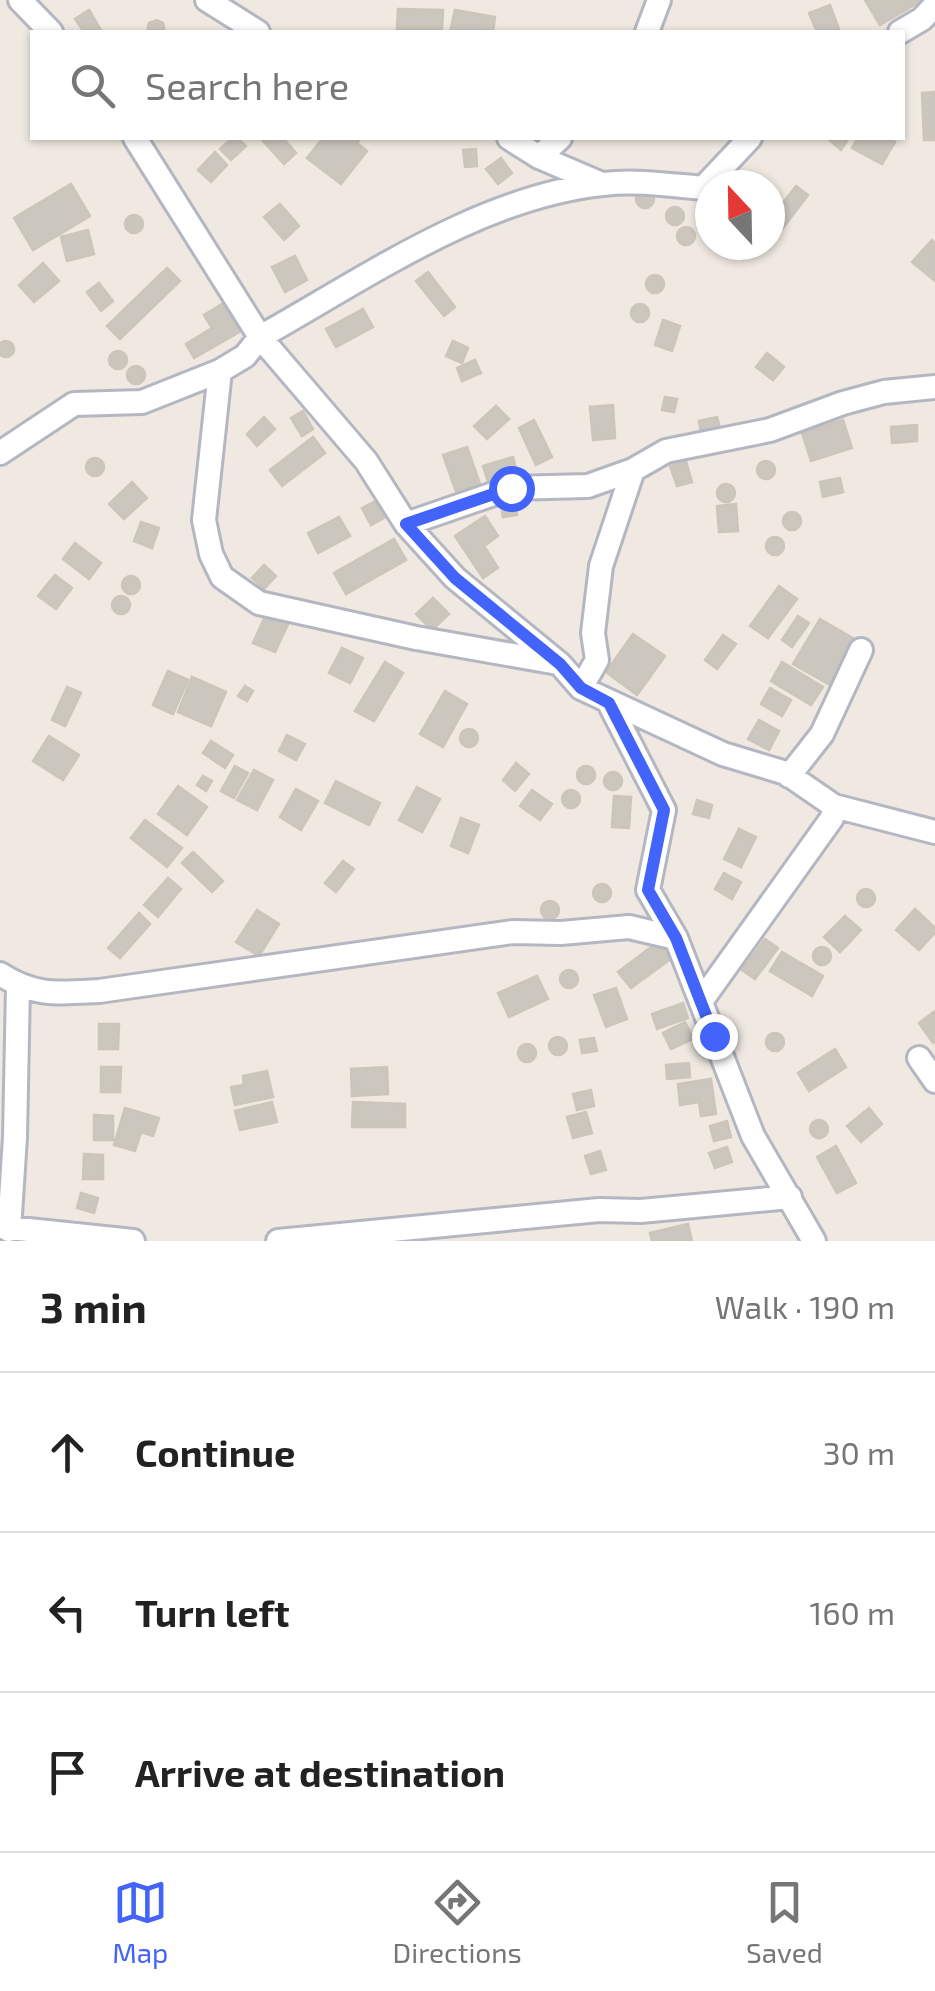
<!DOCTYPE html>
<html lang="en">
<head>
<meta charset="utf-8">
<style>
	:root { --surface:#fff; --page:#f6f6f6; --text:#222; --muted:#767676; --line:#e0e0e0; --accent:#4264fb }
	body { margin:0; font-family:"Exo 2",sans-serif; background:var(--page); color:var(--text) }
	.compass { position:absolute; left:695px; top:170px; width:90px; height:90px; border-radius:50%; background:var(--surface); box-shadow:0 2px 8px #0004; rotate:338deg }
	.stop { position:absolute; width:30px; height:30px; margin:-22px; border:8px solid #4264fb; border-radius:50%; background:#fff }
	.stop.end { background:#4264fb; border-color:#fff; box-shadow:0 2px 10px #0008 }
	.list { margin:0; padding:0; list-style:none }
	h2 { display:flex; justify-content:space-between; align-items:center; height:130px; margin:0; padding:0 40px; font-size:42px }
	h2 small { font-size:32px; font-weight:400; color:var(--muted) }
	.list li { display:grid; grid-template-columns:65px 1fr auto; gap:30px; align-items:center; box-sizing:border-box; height:160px; padding:0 40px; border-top:2px solid var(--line) }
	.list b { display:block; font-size:38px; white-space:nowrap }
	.list em { font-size:32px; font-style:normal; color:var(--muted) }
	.icon { flex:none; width:55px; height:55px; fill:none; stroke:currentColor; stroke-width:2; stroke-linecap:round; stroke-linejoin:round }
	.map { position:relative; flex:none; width:935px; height:1241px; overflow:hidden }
	.search { position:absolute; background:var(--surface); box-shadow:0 2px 8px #0004; left:30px; right:30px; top:30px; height:110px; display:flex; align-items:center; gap:25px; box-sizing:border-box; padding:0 35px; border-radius:0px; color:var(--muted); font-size:38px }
	.sheet { height:610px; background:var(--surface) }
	nav { display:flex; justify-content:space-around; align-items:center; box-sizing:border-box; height:140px; border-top:2px solid var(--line); background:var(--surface); font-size:28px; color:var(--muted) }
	nav a { display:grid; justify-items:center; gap:5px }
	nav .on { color:var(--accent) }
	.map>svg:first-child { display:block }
	.building { fill:#cbc7bf; stroke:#cbc5ba; stroke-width:2.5 }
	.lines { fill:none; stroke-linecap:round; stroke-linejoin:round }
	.minor-casing { stroke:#b4b7c1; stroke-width:28 }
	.minor { stroke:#fff; stroke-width:22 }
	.route { stroke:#4264fb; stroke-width:12 }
</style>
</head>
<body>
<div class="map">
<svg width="935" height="1241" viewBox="0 0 935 1241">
	<rect width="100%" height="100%" fill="#efe9e1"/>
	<path class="building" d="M865,0H921V1L880,25Z
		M830,5L840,32H817L809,13Z
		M398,9L443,10L442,30L397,29Z
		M89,10L101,30L98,32H84L75,19Z
		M455,10L495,17L493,32H450Z
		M157,20L163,23L165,32H147L149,23Z
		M935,92V140H924L922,93Z
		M232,138H237L246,146L231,160L220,149Z
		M283,138L296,153L284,164L261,139Z
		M323,138H361L357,143L367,151L341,184L307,158Z
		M827,138H849L841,150Z
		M858,138H886L895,142L882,164L852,148Z
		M476,149L477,166L465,167L463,150Z
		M215,152L227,165L211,182L198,170Z
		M501,158L512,173L498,184L486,169Z
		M71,184L90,216L33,250L14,218Z
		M796,186L808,195L779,233L770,227V220Z
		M636 199a9 9 0 1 1 18 0a9 9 0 1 1-18 0Z
		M280,204L299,226L284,240L264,217Z
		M666 216a9 9 0 1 1 18 0a9 9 0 1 1-18 0Z
		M125 224a9 9 0 1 1 18 0a9 9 0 1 1-18 0Z
		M677 236a9 9 0 1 1 18 0a9 9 0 1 1-18 0Z
		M88,230L94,254L67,261L61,237Z
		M932,240L935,243V281L912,262Z
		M295,256L307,280L285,292L272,267Z
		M43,263L59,281L34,302L19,285Z
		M167,268L180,281L120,339L107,326Z
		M428,272L455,307L444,316L416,281Z
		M646 284a9 9 0 1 1 18 0a9 9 0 1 1-18 0Z
		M99,283L113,301L101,311L87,292Z
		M224,303L241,331L194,358L186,344L212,328L204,315Z
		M631 313a9 9 0 1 1 18 0a9 9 0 1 1-18 0Z
		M363,309L373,327L336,347L326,329Z
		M663,320L680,326L672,351L655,345Z
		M453,341L468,348L462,363L446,356Z
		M-2 349a8 8 0 1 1 16 0a8 8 0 1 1-16 0Z
		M109 360a9 9 0 1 1 18 0a9 9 0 1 1-18 0Z
		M767,353L784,367L773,380L756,367Z
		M475,360L481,373L462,381L457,368Z
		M127 375a9 9 0 1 1 18 0a9 9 0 1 1-18 0Z
		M665,397L677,399L674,412L662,410Z
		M613,405L615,438L593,440L590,407Z
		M496,406L509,419L487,439L474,426Z
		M303,411L313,429L302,436L291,418Z
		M264,417L275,429L257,446L247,434Z
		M717,417L722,436L702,440L699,421Z
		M534,420L552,457L536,465L519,428Z
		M843,420L852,448L811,461L802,433Z
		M917,425V441L892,443L891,427Z
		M313,437L325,453L282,486L270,470Z
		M467,447L480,484L456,492L443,455Z
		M513,457L518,476L489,485L483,466Z
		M86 467a9 9 0 1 1 18 0a9 9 0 1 1-18 0Z
		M757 470a9 9 0 1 1 18 0a9 9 0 1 1-18 0Z
		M686,461L692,482L677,486L670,466Z
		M840,478L843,492L823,497L820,482Z
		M132,482L147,498L124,519L109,504Z
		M717 493a9 9 0 1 1 18 0a9 9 0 1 1-18 0Z
		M376,501L384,518L371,525L362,508Z
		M515,502L517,515L503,517L501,505Z
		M736,504L738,531L719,532L717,506Z
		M783 521a9 9 0 1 1 18 0a9 9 0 1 1-18 0Z
		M485,516L498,536L484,546L498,568L483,578L455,536Z
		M339,517L350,536L318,553L308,533Z
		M141,522L159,528L152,548L134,541Z
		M766 546a9 9 0 1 1 18 0a9 9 0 1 1-18 0Z
		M394,539L406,560L346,594L334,573Z
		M75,543L101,563L89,579L63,559Z
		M264,565L276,576L264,589L252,578Z
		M55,575L72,588L56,609L38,596Z
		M122 585a9 9 0 1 1 18 0a9 9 0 1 1-18 0Z
		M779,586L797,599L768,638L750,626Z
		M112 605a9 9 0 1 1 18 0a9 9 0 1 1-18 0Z
		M433,598L449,614L432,630L416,614Z
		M267,612L289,622L275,652L253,643Z
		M798,616L809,623L792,647L782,640Z
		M820,619L856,640L830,685L793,664Z
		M633,634L665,656L637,695L606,672Z
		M723,635L736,644L717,669L705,660Z
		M342,648L363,658L350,683L329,673Z
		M385,662L403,673L374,721L355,711Z
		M782,662L823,687L811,705L771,681Z
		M168,671L188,680L173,714L153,705Z
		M192,677L226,692L211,726L178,712Z
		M245,686L253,691L247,701L238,696Z
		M67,687L81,693L65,726L52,720Z
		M770,688L791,700L782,716L761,704Z
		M445,691L467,704L443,747L420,734Z
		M759,720L779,731L769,750L748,739Z
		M460 738a9 9 0 1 1 18 0a9 9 0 1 1-18 0Z
		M287,735L305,744L296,760L279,751Z
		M49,736L79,755L63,780L33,761Z
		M211,741L233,755L225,768L203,753Z
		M516,763L529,774L515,791L503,780Z
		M577 775a9 9 0 1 1 18 0a9 9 0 1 1-18 0Z
		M235,766L248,773L234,798L221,791Z
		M254,770L273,780L257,810L237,800Z
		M604 781a9 9 0 1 1 18 0a9 9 0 1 1-18 0Z
		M203,776L212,781L206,791L197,785Z
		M336,781L380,803L369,825L325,803Z
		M178,786L207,807L187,835L158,814Z
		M417,787L440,799L422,832L399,820Z
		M296,789L318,801L301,830L280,817Z
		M562 799a9 9 0 1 1 18 0a9 9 0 1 1-18 0Z
		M532,790L552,804L540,820L520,806Z
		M614,796L631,797L629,828L612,827Z
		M697,800L712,805L709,818L693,814Z
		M461,818L479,825L468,853L451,846Z
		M145,820L182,848L167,867L131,838Z
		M739,829L756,837L741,867L724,859Z
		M193,852L223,881L212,892L182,863Z
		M343,861L354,869L336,892L325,883Z
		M724,873L741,882L732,899L715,889Z
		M168,878L181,889L158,917L144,905Z
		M593 893a9 9 0 1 1 18 0a9 9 0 1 1-18 0Z
		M857 898a9 9 0 1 1 18 0a9 9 0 1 1-18 0Z
		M541 910a9 9 0 1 1 18 0a9 9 0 1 1-18 0Z
		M915,909L935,928V933L919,950L896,930Z
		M257,910L279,924L259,956L236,942Z
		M139,913L150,924L120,958L108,948Z
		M845,916L861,930L840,952L824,937Z
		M765,939L778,948L755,979L742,970Z
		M659,941L672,958L631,988L618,972Z
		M813 956a9 9 0 1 1 18 0a9 9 0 1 1-18 0Z
		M782,952L823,976L812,996L770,971Z
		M560 979a9 9 0 1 1 18 0a9 9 0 1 1-18 0Z
		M537,976L548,999L509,1017L498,993Z
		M616,988L627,1019L606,1027L594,995Z
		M683,1003L688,1018L657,1029L652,1014Z
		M935,1011V1041L933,1043L919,1023Z
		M685,1022L693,1039L671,1049L663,1033Z
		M99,1024H119L118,1049H99Z
		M766 1042a9 9 0 1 1 18 0a9 9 0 1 1-18 0Z
		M549 1046a9 9 0 1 1 18 0a9 9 0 1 1-18 0Z
		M594,1038L597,1051L582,1053L580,1040Z
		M518 1053a9 9 0 1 1 18 0a9 9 0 1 1-18 0Z
		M835,1049L846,1067L809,1091L798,1073Z
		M689,1063L690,1077L667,1079L666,1065Z
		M101,1067H121L120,1092H101Z
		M387,1067L388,1094L352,1096L351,1069Z
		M267,1071L273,1097L235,1105L231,1087L244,1085L243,1076Z
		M711,1079L716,1114L701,1116L699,1102L680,1105L678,1084Z
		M591,1090L594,1106L577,1110L573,1094Z
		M272,1102L277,1122L240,1130L235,1111Z
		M353,1102L405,1104V1127H352Z
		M125,1108L159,1118L153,1136L141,1132L135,1151L114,1145Z
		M869,1108L882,1124L861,1142L847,1126Z
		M586,1112L592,1133L573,1138L567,1117Z
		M94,1115L113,1116V1140H94Z
		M810 1129a9 9 0 1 1 18 0a9 9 0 1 1-18 0Z
		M727,1121L731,1137L714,1141L710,1126Z
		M836,1146L856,1183L837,1193L817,1157Z
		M727,1147L732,1162L715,1168L709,1153Z
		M600,1151L606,1170L591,1174L585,1156Z
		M84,1154L103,1155V1179H83Z
		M81,1193L98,1198L94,1213L77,1208Z
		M688,1224L692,1241H652L650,1233Z"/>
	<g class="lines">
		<g class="minor-casing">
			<path id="minor" d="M20,0L51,32
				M207,0L258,32
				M647,32L659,0
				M900,32L922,19L935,5
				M135,138L260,337L366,461L406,524L455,578L560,664L581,688L723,754L786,773L834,806L935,832
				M509,138L539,157L602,184
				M539,157L560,138
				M220,371L204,520L211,554L222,577L259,603L416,638L558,663
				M0,453L74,404L142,402L220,371L245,356L260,337C364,279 482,196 603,184C636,180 670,185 703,188L750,138
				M406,524L511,488L588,486L633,470L666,451L770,430L843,403L884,392L935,387
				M581,688L597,660L593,633L601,566L633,470
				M609,703L664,810L648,890L676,938L753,1136L814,1241
				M789,776L822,734L861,650
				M0,974C36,997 58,993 99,991L513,932L561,933L629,927L676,938
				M702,1000L832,818L834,806
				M919,1058L935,1081
				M0,1227L133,1241
				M9,1230L15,1137L18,986
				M278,1241L599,1210L641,1211L790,1197"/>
		</g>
		<use href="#minor" class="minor"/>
	</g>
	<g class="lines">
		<path class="route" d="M511,488L406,524L455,578L560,664L581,688L609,703L664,810L648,890L676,938L714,1036"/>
	</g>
</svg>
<svg class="compass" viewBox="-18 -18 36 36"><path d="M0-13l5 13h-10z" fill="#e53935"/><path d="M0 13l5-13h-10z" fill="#767676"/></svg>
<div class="stop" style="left:511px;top:488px"></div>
<div class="stop end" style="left:714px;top:1036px"></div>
<div class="search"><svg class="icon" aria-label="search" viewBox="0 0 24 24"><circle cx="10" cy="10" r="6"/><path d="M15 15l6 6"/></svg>Search here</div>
</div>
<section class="sheet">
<h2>3 min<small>Walk · 190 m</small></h2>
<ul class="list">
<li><svg class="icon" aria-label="ahead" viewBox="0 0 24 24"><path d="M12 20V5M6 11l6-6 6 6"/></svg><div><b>Continue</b></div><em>30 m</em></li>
<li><svg class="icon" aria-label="left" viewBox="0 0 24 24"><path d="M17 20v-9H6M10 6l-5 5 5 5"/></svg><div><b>Turn left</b></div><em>160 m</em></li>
<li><svg class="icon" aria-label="arrive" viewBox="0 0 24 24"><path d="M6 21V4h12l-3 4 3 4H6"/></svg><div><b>Arrive at destination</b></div></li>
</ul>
</section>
<nav>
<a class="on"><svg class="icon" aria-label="map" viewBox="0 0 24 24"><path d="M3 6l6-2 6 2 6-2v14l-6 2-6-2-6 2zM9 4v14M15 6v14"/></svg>Map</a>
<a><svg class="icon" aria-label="directions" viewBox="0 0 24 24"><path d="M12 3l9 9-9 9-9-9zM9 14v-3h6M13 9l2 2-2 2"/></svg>Directions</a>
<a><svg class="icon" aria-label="saved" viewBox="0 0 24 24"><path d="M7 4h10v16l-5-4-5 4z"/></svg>Saved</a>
</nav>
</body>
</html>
